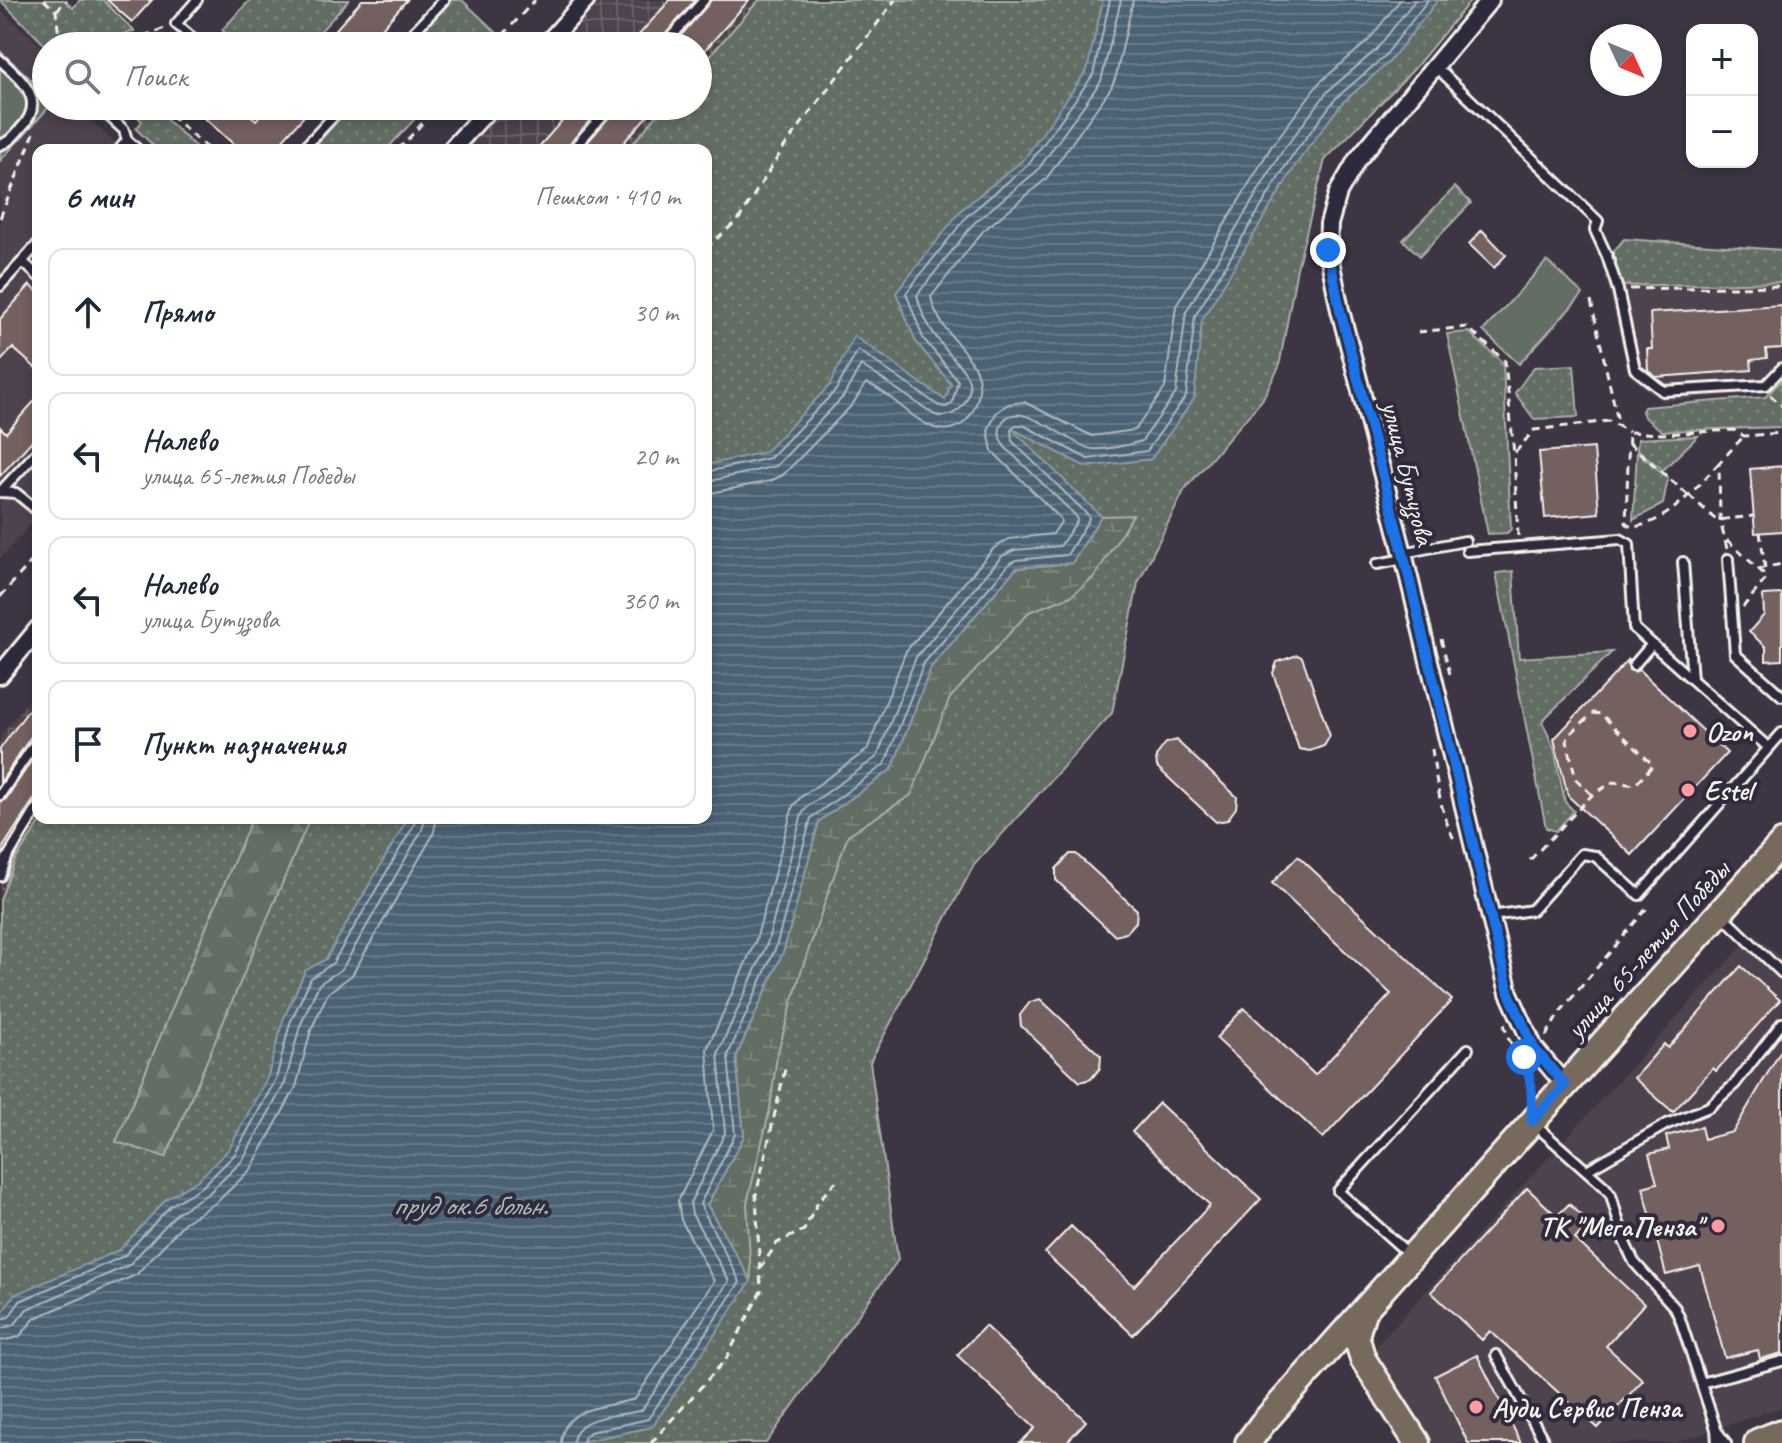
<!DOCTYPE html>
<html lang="ru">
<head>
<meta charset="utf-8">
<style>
	:root { --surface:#fff; --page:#f6f6f7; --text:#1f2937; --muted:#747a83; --line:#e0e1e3 }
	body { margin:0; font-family:Caveat,sans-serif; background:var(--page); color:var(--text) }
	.controls { position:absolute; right:24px; top:24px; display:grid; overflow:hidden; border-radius:16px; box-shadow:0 4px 12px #0003 }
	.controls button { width:72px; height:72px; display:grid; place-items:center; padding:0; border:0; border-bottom:2px solid var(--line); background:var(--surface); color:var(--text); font:40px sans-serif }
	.compass { position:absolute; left:1590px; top:24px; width:72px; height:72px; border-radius:50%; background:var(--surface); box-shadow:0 4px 12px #0003; rotate:134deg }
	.stop { position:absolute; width:24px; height:24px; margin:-18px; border:6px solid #1a73e8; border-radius:50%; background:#fff }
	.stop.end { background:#1a73e8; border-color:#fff; box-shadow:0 2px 8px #0008 }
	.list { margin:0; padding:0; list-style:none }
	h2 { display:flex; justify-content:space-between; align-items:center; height:104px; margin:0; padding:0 32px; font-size:34px }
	h2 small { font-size:26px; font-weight:400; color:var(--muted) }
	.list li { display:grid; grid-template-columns:52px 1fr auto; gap:24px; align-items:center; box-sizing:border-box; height:128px; margin:0 16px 16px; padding:0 16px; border:2px solid var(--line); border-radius:16px }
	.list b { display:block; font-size:30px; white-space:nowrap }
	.list p { margin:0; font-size:26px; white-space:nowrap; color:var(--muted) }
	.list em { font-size:26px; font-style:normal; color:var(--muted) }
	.icon { flex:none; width:44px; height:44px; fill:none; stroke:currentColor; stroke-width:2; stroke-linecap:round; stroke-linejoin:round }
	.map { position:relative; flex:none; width:1782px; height:1443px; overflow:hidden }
	.search { position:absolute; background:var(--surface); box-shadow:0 4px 12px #0003; left:32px; top:32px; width:680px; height:88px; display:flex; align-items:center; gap:20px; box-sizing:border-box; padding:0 28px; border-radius:44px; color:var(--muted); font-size:30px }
	.panel { position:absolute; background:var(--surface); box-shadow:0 4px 12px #0003; left:32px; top:144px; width:680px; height:680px; border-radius:16px }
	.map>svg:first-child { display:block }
	.built { fill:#4e424d }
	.industrial { fill:url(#industrial-grid) }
	.grass { fill:url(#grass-dots); stroke:#abb0a6; stroke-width:2 }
	.forest { fill:url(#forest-firs); stroke:#abb0a6; stroke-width:2 }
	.wetland { fill:url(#wetland-marsh); stroke:#abb0a6; stroke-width:2 }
	.pitch { fill:#626e63; stroke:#abb0a6; stroke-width:2 }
	.water { fill:url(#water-rules); stroke:#8f9ba3; stroke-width:2 }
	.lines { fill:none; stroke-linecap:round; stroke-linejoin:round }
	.shore { stroke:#b0b8ba; stroke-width:2 }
	.building { fill:#746061; stroke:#f4f1e8; stroke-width:2 }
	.lane-casing { stroke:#f4f1e8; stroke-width:14 }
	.street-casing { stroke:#f4f1e8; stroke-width:22 }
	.primary-casing { stroke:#f4f1e8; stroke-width:30 }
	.highway-casing { stroke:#f4f1e8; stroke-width:34 }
	.path { stroke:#f4f1e8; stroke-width:3; stroke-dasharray:8 6; stroke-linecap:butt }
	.lane { stroke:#2f2a3d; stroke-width:8 }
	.street { stroke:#2f2a3d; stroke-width:16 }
	.primary { stroke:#77695c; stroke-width:24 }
	.highway { stroke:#77695c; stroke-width:28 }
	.route { stroke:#1a73e8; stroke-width:10 }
	.poi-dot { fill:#ff9aa2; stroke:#2f2a3d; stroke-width:3 }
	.labels { text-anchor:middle; stroke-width:8; stroke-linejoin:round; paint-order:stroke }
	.street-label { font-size:28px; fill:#f4f1e8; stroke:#2f2a3d }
	.poi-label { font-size:28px; font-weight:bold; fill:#f4f1e8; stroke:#2f2a3d; text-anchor:start }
	.water-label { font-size:30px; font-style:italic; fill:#b0b8ba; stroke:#2f2a3d }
</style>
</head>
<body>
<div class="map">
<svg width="1782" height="1443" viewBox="0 0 1782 1443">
	<defs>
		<pattern id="industrial-grid" width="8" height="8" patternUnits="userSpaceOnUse" patternTransform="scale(2)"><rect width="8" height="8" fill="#4e424d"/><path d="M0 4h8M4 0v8" fill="none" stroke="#685e67"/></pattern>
		<pattern id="grass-dots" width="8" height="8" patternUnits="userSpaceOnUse" patternTransform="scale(2)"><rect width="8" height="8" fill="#626e63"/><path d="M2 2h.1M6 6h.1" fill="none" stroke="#798379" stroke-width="1.8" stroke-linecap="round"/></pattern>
		<pattern id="forest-firs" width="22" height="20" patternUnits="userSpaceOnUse" patternTransform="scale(2)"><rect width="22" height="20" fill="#626e63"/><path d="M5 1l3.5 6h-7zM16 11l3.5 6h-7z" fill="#798379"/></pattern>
		<pattern id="wetland-marsh" width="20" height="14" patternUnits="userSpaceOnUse" patternTransform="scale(2)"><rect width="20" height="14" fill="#626e63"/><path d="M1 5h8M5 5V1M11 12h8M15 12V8" fill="none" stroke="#798379"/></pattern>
		<pattern id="water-rules" width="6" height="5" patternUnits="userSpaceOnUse" patternTransform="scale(2)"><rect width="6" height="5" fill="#4b6275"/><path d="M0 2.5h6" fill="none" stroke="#667989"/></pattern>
	</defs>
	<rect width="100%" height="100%" fill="#3d3544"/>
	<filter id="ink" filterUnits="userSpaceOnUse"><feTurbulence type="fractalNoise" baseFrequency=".0125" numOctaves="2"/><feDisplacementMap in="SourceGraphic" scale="16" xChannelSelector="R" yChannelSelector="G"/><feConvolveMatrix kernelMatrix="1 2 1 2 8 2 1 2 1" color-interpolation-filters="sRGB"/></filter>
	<g filter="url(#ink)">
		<path class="built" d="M0,10L46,51V106H75L123,150H38V516L0,559Z
			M1624,238L1782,249V374L1765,392L1662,402L1629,375L1602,262Z
			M1754,933L1782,959V1407L1674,1443H1425L1374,1358L1376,1346Z"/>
		<path class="industrial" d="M593,0H759L698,69V46H553Z
			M500,106H665L627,150H461Z
			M38,688V818H43L15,861L0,900V737Z"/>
		<path class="grass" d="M0,0H64L73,8L80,0H103L134,31L84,46H46Z
			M250,0H349L307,46H240L222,30Z
			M450,0H462L496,32L483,46H407Z
			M759,0H1471L1414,69L1325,160L1297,268L1279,367L1262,400L1185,489L1138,583L1112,713L974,865L870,1062L898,1260L766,1443H0V900L15,861L43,818H706V150H627L665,106H698V69Z
			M126,106H152L199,150H158L136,129L142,121Z
			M351,106H427L386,150H311Z
			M1455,187L1471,203L1420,256L1403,240Z
			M1624,239L1782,250V282L1621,286L1613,252Z
			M1469,332L1503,363L1511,529L1507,533L1488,534L1447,334Z
			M1574,365L1578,417L1534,419L1515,393L1534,367Z
			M1782,380V427L1662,431L1644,417L1642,411L1644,407L1765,397Z
			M1698,436L1663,470L1637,449L1638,439Z
			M1637,451L1668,478L1663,504L1633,520Z
			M1513,571L1519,658L1612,652L1542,721L1554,748L1565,802L1574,811L1556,831L1546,828L1496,573Z"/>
		<path class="forest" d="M252,818H310L166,1157L116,1142Z"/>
		<path class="wetland" d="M1133,515L1095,576L1071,596L1029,612L950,698L911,795L848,835L801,972L777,1055L770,1109L747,1203L751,1281L707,1205L744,1136L736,1057L784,950L819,821L892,769L931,667L1016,568L1072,563L1101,516Z"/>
		<path class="pitch" d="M0,51L46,93V106H50L0,161Z
			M1547,261L1583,294L1519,364L1483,331Z"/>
		<path class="water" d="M1103,0H1438L1389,62L1342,103L1297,163L1202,320L1194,399L1151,459L1086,467L1011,428L1101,516L1072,563L1016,568L931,667L892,769L819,821L784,950L736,1057L744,1136L707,1205L751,1281L652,1427L575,1443H0V1316L14,1295L120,1250L166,1199L198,1180L229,1149L268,1076L283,1020L305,971L326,959L408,818H706V465L765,452L830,385L854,336L945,400L951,384L916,342L896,293L961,210L1024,159L1087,70Z"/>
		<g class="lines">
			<path class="shore" d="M706,472L770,458L836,390L858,350L939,406L946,407L952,404L958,381L923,338L906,293L967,216L1029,164L1093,75L1110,0
				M706,482L776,466L843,397L861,365L935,415C956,422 977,396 967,376C963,368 956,362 951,356C935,337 922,319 917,295L974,223L1037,171L1101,81L1121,0
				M706,494L770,481L783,475L852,405L866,383C890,392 908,417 932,427C942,431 953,430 962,424C969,419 973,412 976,404C993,359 940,342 931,297L983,231L1046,179L1111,88L1116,76L1133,0
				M0,1319L9,1317L20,1301L124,1256L171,1205L203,1186L235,1154L276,1079L290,1023L311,978L333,963L414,825L415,818
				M0,1329L14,1325L27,1309L129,1265L177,1213L209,1193L242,1161L285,1083L300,1026L319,984L342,969L422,830L425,818
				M0,1341L19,1337L35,1318L136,1275L185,1222L217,1202L251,1169L296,1087L311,1030L328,993L352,975L433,835L437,818
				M561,1443C563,1404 607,1408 635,1399L714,1281L681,1220L678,1201L713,1130L707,1049L756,940L793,806L801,797L867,750L906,651L994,548L1009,539L1053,534L1061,522L1060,518L992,451L988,430L996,413L1008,404L1024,402L1092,436L1135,430L1165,388L1176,306L1271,147L1319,83L1368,41L1400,0
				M573,1443C575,1413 620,1417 642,1410L729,1281L692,1214L690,1203L725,1133L718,1053L767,944L802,814L808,806L877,757L916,657L1002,556L1014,550L1060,546L1077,521L1076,516L1004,446C1000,440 998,435 1000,428C1012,389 1072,447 1092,449C1107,450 1128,445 1142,441L1176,393L1186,312L1281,153L1328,91L1376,50L1415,0
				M583,1443L585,1436L590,1432L648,1419L740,1282L700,1204L735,1135L728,1055L776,947L811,818L885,764L924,663L1010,563L1016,560L1067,555L1089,519L1088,515L1012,441L1011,429L1016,425H1023L1088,459L1147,451L1186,396L1195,316L1290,159L1336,98L1384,57L1428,0"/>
		</g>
		<path class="building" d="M107,0H152L132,22Z
			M362,0H407L366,46H321Z
			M670,0H695L656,46H629Z
			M711,0H749L698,58V46H672Z
			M191,106H240L256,120L268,106H313L274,150H240Z
			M575,106H602L565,150H536Z
			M618,106H656L617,150H581Z
			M1482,230L1506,255L1494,268L1469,244Z
			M30,285L38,292V370L13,348L0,362V319Z
			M1782,305V348L1766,349L1767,358L1751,360L1752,370L1656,377L1648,370L1647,349H1652L1650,313Z
			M38,397V434L0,476V427L6,433Z
			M1594,448L1599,513L1545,518L1539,452Z
			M1782,466V531L1755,533L1750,469Z
			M1782,594V660L1766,661V647L1749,632L1764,615L1763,595Z
			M1297,655L1302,657L1330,736L1324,746L1310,751L1299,749L1273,673L1277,662Z
			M1628,660L1629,670L1634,672L1639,670L1727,753L1632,855L1568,796L1554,739Z
			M38,697V732L32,735L0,783V749Z
			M1176,740L1237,797L1236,808L1227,820L1216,822L1157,767L1156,756L1166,743Z
			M38,751V793L0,852V802L6,799Z
			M1070,854H1076L1137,910L1136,922L1126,933L1115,936L1056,880V869Z
			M1298,856L1452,1000L1323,1138L1216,1038L1244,1008L1315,1075L1391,994L1272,883Z
			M1741,966L1780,1000L1716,1071L1713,1068L1673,1112L1634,1078L1664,1044L1668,1048Z
			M1040,999L1101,1056L1100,1068L1091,1079L1080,1082L1021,1026L1020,1015L1030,1002Z
			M1782,1049V1353L1760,1359L1758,1350L1725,1358L1700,1266L1666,1275L1643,1187L1657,1183L1649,1154L1669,1149L1666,1136L1701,1127L1704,1139L1733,1132Z
			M1159,1103L1261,1199L1133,1335L1045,1253L1071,1226L1134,1286L1210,1205L1132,1132Z
			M1527,1188L1557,1216L1569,1204L1590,1223L1575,1239L1644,1304L1606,1346L1643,1380L1598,1428L1490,1331L1482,1340L1431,1292Z
			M985,1326L1086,1421L1066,1443H1020L1035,1428L957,1355Z
			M1477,1355L1521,1443H1468L1435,1376Z"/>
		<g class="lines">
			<g class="lane-casing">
				<path id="lane" d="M197,0L176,24L202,46
					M400,46L444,0
					M663,46L704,0
					M0,60C22,80 48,101 20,129C14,136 9,142 0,145
					M1435,66L1598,221L1595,230L1607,256L1618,290L1635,369L1663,391L1766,385L1782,368
					M98,106L124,130L127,140
					M119,150L127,140L138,150
					M302,150L343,106
					M572,150L611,106
					M23,262L38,276
					M0,286L38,244
					M0,492L38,451
					M1,492L16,493L38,511
					M1467,551L1620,539L1629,544L1634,628L1769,748
					M1403,553L1465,541
					M1728,559L1735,654L1782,696
					M1683,562L1692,679
					M1377,564L1404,559
					M1634,665L1652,644
					M0,795L38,739
					M0,876L7,858L38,807
					M1722,915L1782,973
					M1491,916L1532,910L1582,854L1595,856L1639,895L1782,733
					M1535,1125L1605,1187L1611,1195L1624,1241L1634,1262L1675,1308L1680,1319L1716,1429L1717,1443
					M1587,1170L1667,1124L1709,1107L1735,1084L1782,1023
					M1411,1256L1338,1191L1468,1049
					M1496,1355L1545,1443
					M1701,1383L1782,1361
					M1716,1430L1726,1443"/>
			</g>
			<g class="street-casing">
				<path id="street" d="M1490,0L1357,160L1338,193L1329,224L1328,250L1340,310L1403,553L1509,993L1534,1048L1565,1085
					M545,46L586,0
					M451,150L491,106
					M0,675L38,629"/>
			</g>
			<g class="primary-casing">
				<path id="primary" d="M1363,1312L1356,1336L1363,1359L1417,1443
					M1248,1443L1262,1424L1782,843"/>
			</g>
			<g class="highway-casing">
				<path id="highway" d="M1759,1443L1782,1434"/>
			</g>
			<path class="path" d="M44,0L56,11L60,46
				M56,11L67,0
				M117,46L165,28
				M493,46L535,0
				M160,106L209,150
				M398,150L438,106
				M0,218L34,133
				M706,248L739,219L784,147L895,0
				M1630,289L1782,286
				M1591,301L1619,426
				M1418,332L1467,327L1505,361L1514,454
				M1770,395L1782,406
				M1629,443L1688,495
				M1719,463C1696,488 1666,525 1631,527L1626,523L1629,432L1662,434L1734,430L1744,436L1782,433
				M1689,495L1716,520L1754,516
				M1760,532L1765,568
				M1518,536L1514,454L1534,430L1609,421L1629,432
				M1727,540L1765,575V580L1743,607
				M1727,549L1720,520L1719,463L1744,436
				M1758,569L1782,564
				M0,597L38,554
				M1441,639L1451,678
				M1432,749C1436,779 1440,812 1454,839
				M1530,860L1592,795L1613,782L1635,785L1653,765L1601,714L1593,713L1568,736L1567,741L1576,779L1592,795
				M1504,1024L1508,1038L1517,1053
				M1546,1036L1560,1012L1646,909L1647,903
				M1524,1063L1529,1071L1532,1094
				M760,1269L777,1243L804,1230L819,1200L839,1178
				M651,1443L726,1359L761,1291L756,1195L786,1065"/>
			<use href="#lane" class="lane"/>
			<use href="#street" class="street"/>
			<use href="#primary" class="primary"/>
			<use href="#highway" class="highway"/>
		</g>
	</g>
	<g class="lines" filter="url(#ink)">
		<path class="route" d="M1328,250L1340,310L1403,553L1509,993L1534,1048L1565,1085L1532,1121C1531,1098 1535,1079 1521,1059L1524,1057"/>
	</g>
	<g class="poi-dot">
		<circle cx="1690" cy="731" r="8"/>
		<circle cx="1688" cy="790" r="8"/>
		<circle cx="1718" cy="1226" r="8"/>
		<circle cx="1476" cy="1407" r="8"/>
	</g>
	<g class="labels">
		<g class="street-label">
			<text transform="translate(1409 473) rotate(76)" y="10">улица Бутузова</text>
			<text transform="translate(1647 949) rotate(-48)" y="10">улица 65-летия Победы</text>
		</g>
		<g class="poi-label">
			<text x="1706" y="741">Ozon</text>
			<text x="1704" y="800">Estel</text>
			<text x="1702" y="1236" text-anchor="end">ТК "МегаПенза"</text>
			<text x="1492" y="1417">Ауди Сервис Пенза</text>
		</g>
		<g class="water-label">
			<text x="470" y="1215">пруд ок.6 больн.</text>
		</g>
	</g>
</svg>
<div class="controls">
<button>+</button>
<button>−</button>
</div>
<svg class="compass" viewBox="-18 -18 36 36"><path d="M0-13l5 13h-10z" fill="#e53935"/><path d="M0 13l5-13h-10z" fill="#747a83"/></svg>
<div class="stop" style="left:1524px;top:1057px"></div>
<div class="stop end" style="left:1328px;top:250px"></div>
<div class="search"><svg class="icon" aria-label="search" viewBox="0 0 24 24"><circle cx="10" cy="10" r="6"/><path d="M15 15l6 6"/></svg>Поиск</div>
<section class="panel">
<h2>6 мин<small>Пешком · 410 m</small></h2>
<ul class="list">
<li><svg class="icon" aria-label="ahead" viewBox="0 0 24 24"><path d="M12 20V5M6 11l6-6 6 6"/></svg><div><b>Прямо</b></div><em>30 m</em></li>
<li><svg class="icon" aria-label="left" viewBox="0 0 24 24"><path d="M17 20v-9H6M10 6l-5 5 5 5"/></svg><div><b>Налево</b><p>улица 65-летия Победы</p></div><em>20 m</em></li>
<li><svg class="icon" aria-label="left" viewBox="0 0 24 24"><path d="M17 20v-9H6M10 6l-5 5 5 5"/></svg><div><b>Налево</b><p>улица Бутузова</p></div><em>360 m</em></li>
<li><svg class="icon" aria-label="arrive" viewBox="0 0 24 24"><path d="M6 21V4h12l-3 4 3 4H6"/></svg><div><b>Пункт назначения</b></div></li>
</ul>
</section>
</div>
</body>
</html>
